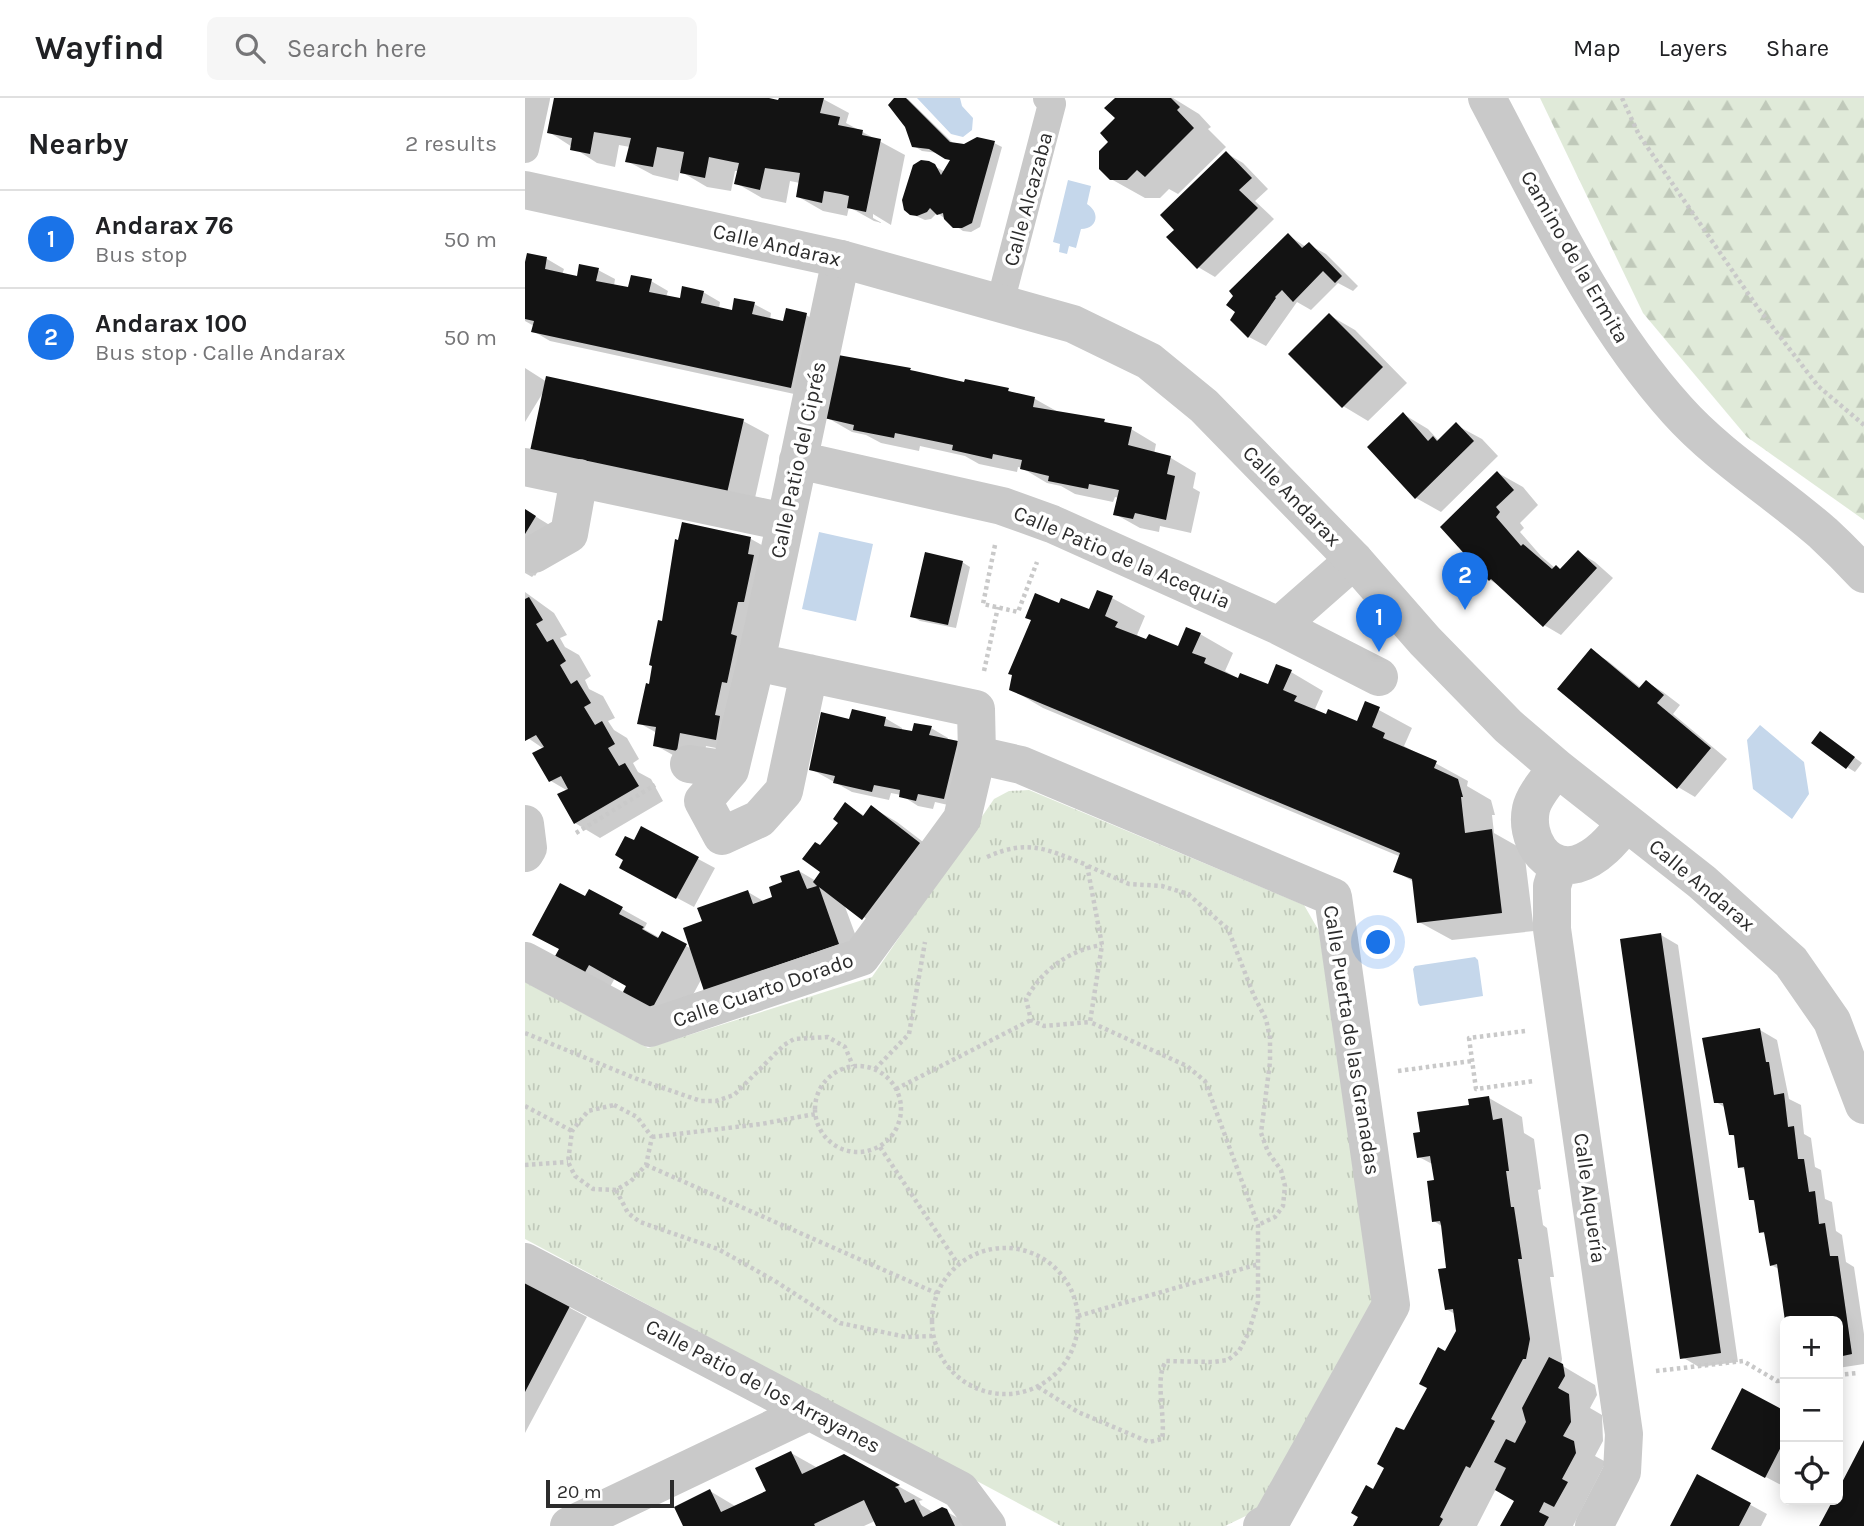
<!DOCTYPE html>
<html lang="en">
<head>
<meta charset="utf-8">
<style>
	:root { --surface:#fff; --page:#f6f6f6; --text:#202124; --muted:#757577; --line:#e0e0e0; --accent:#1a73e8 }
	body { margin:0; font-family:Karla,sans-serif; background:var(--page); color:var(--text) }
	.controls { position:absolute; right:21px; bottom:21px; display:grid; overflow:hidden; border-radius:10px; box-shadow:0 4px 18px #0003 }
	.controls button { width:63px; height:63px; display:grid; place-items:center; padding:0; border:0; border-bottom:2px solid var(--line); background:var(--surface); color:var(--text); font:35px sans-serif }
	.scale { position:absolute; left:21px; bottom:18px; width:128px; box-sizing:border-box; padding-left:7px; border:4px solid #2c2c2c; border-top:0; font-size:19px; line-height:24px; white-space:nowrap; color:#2c2c2c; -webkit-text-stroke:5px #fff; paint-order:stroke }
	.you { position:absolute; left:854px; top:845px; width:24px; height:24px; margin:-18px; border:5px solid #fff; border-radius:50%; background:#1a73e8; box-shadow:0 0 0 10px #1a73e833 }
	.badge { display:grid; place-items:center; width:46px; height:46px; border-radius:50%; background:var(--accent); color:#fff; font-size:23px; font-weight:700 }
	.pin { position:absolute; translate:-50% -58px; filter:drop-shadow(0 2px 4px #0008) }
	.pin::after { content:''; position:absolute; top:37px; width:24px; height:21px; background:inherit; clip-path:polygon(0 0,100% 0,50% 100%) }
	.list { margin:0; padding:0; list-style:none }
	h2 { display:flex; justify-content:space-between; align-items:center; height:91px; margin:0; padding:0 28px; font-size:30px }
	h2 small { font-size:23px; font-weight:400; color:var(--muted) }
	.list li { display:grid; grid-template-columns:46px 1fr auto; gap:21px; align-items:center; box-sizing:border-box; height:98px; padding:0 28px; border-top:2px solid var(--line) }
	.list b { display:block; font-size:26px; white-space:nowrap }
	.list p { margin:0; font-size:23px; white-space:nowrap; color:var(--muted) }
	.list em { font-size:23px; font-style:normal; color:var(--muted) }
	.icon { flex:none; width:38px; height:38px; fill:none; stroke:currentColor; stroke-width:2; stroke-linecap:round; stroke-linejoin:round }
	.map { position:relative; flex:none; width:1339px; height:1428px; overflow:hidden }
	header { display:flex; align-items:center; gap:42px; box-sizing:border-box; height:98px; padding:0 35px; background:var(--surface); border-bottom:2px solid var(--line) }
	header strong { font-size:33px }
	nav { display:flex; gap:38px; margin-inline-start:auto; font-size:24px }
	.search { width:490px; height:63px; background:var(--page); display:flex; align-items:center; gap:18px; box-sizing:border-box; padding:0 24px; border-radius:10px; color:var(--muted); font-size:26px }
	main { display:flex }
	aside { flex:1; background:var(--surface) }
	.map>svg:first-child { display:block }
	.forest { fill:url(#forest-firs) }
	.park { fill:url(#park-tufts) }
	.water { fill:#c5d7eb }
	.shadow { fill:#0003 }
	.building { fill:#131313 }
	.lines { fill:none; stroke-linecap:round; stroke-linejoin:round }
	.path { stroke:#c9c9c9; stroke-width:4.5; stroke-dasharray:3.5 3.5; stroke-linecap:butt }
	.pedestrian { stroke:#c9c9c9; stroke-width:28 }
	.minor { stroke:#c9c9c9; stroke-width:38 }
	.tertiary { stroke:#c9c9c9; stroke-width:38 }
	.labels { text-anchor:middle; stroke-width:7; stroke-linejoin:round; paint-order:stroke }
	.street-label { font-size:21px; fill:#2c2c2c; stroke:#fff }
</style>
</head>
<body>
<header>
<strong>Wayfind</strong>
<div class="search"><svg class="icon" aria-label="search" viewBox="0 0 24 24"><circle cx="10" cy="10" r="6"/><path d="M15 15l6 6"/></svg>Search here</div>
<nav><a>Map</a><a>Layers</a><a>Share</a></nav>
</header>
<main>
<aside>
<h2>Nearby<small>2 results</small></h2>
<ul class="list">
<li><span class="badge">1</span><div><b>Andarax 76</b><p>Bus stop</p></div><em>50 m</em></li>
<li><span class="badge">2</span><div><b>Andarax 100</b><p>Bus stop · Calle Andarax</p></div><em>50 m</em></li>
</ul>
</aside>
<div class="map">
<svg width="1339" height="1428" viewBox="0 0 1339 1428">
	<defs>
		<pattern id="forest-firs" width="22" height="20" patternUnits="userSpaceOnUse" patternTransform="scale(1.75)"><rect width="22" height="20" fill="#e0ead9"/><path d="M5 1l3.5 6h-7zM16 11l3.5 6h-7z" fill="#c0c9ba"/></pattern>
		<pattern id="park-tufts" width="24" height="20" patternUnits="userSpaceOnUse" patternTransform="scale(1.75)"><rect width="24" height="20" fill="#e0ead9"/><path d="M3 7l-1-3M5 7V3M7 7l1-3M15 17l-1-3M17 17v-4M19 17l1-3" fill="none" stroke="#c0c9ba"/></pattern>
	</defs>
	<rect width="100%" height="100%" fill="#fff"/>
	<path class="forest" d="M1015,0H1339V422L1222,339L1118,215Z"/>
	<path class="park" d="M504,692L779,807L794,833L849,1200L731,1413L700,1428H536L0,1141V884L123,950L347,879L469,701L484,693Z"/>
	<path class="water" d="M392,0H435L437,8L448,20L447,32L438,39L426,36Z
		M543,82L566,88L562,106C576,115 572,131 556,131L551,150L544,148L542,156L534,154L535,146L528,144Z
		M294,434L348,446L331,523L277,511Z
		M1235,627L1279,664L1284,696L1267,721L1228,691L1222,642Z
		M950,859L953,862L958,898L895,908L893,905L888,871L890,868Z"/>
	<path class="shadow" d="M31,0H236L255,4L256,0L298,1L324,15L321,25L380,57L366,127L348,116V120L357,125L349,123L324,109L322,118L298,113L272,98L275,85L265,83L261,105L237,100L211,85L214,73H210L206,93L182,89L155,73L153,83L128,77L102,63L105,49L94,47L90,69L72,65L24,34Z
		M372,0L383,1L429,46L440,48L469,45L477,49L455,129L446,134L438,133L412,115L406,121L400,122L391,118L404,65L420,74L427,63L413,55L397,53L389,48Z
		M593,0H648L674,16L686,29L683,31L701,49L653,96L644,91L635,100H620L586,81V44L592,20Z
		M701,55L718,65L743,91L730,103L749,121L690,179L673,169L651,132Z
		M763,137L781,149L784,147L801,156L833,188L828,193L813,185L786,212L772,204L741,248L724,239L707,221Z
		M22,161L39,171L37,177L53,181L73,172L90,181L89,188L105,191L126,183L143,193L141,199L156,202L178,194L195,204L194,210L208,214L229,206L246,215L245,222L259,225L281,217L298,227L283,299L25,243L8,233L9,228L0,223V168Z
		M804,217L830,232L882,285L843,323L818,308Z
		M0,270L22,284L218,323L244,337L228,409L19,293L0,324Z
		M385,272L392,276L483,292L491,297L510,301L535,315L579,323L587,327L606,331L631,346L629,356L646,360L671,375L668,390L675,394L666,435L635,428L634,434L615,430L590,416L594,400L590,399L588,404L550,396L536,388L522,385L497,370L493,369L492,374L454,366L440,358L395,348L394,353L356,345L341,337L327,334L301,319Z
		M878,316L903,331L914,343L931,327L957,341L973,358L916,414L891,400Z
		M973,375L998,389L1013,407L995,425L999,430L995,434L1016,458L1030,470L1037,472L1053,454L1070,464L1088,480L1036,537L1019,527L977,489L965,482Z
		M0,412L36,434L20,462L10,478L9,477L7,479L0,475Z
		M226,441L251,455L216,655L181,648L177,666L155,661L130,647L132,635L114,625L125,588L138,525Z
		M437,464L445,469L431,530L395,523L387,518Z
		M0,494L29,515L42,537L35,540L40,549L54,557L66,578L60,582L64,591L78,598L90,620L83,623L89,632L102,640L114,661L108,665L113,674L126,681L138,703L75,740L50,725L43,693L26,683L19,651L0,638Z
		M587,500L620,518L612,537L623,543L654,551L675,536L708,555L700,573L714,581L744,588L766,574L798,593L790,611L802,617L833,625L841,605L887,630L879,648L943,683L942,688L966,702L970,717H967L969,735L999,752L1009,833L927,842L894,824L889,784L870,773L876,759L518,610L486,591L534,507L565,514Z
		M1066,553L1083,563L1116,590L1121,584L1138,594L1155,607L1148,616L1202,661L1170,699L1153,689Z
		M360,620L377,630V633L389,635L406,630L423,640L422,643L432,645L449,655L436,710L410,704L408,711L393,708L376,697L366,695L364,702L327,694L286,671L326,623Z
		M1303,640L1337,665L1330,674L1322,669Z
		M321,707L340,718L346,709L372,724L419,760L363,835L319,806L339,860L177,880L155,921L125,909L103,887L90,880L85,889L56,874L61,800L97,811L122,825L119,831L135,840L137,836L167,851L179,824L223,794L240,804L249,800L259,785L274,773L291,783L297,774L296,749L315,725Z
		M117,731L190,770L169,809L113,779L110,744Z
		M1136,837L1153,847L1213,1264L1174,1269L1157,1259Z
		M1235,932L1252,942L1264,1001L1276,1007L1279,1036L1286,1040L1290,1069L1296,1072L1300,1101L1307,1104L1311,1133L1317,1137L1321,1164L1329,1169L1339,1236V1266L1313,1270V1223H1262L1254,1171L1246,1167L1242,1137L1236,1134L1231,1105L1226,1101L1221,1072L1215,1069L1211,1039L1205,1036L1201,1010L1191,1004Z
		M964,1000L997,1019L999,1035L1009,1041L1016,1091L1013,1092L1018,1127L1022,1130L1029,1179H1025L1037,1261L1036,1267L1070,1287L1072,1297L1065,1310L1077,1317L1078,1343L1070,1358L1081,1364L1048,1428H977L991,1403L971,1391L952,1428H830L933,1233L930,1216L921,1211L923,1171L918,1129L909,1123L911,1084L909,1067L894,1059L946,1008Z
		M0,1186L62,1219L0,1335Z
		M1218,1293L1260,1315V1383L1258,1388L1205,1360Z
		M266,1355L291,1369L319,1358L398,1402L394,1403L396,1407L409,1415L417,1411L447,1428H353L350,1423L339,1428H160L185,1393L210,1408L243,1394Z
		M1173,1378L1242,1416L1236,1428H1147Z"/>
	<path class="building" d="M29,0H244L253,2L254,0H299L295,15L315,19L313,27L338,32L337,37L356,41L341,114L322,110L324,98L316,96L299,93L297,105L271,99L275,75L240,70L235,92L209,86L214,65L208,64L184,59L180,80L155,75L159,54L132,49L128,69L100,64L106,40L69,34L65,56L45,52L47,40L22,35Z
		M369,0H381L425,44L439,46L452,39L470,43L447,125L437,130H428L419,121L418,115L412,117L405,110L402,114L392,118L385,117L379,112L377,102L388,67L396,62L404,63L410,66L416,77L425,62L420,61L404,51L387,49L380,29L363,7Z
		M590,0H646L655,9L652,12L669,30L620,79L612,72L602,82H585L574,71V53L583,44L575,35L590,20L579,10Z
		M701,53L727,80L714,92L733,110L672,171L641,139L649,132L635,117Z
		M763,135L777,150L784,144L817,178L810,185L798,173L768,204L757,192L750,199L751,200L723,240L705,222L710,214L701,207L708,198L704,193Z
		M2,155L22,159L20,171L52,178L54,166L74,170L71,183L103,189L106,177L127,181L124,194L155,200L157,188L179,193L176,205L207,212L209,200L230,204L227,216L258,223L261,210L282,215L266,290L6,234L9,223L0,221V164Z
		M804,215L858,269L817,310L763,256Z
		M313,257L386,270L385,272L390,273L439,284L440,281L484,290L483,293L510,299L508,309L580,321L579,324L607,329L603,347L646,358L642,376L650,378L641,422L610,415L608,421L588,417L594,392L564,386L563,391L523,383L524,378L495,371L497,362L468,356L467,361L427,352L428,347L370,335L369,340L328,332L329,327L299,320Z
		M21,278L219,321L202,395L5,353Z
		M878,314L903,343L908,338L912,343L931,324L949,343L890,401L842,349Z
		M972,373L989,392L971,409L975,414L971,419L996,448L998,446L1027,471L1031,467L1035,471L1053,452L1072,470L1018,529L966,481L964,483L915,429Z
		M0,411L11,418L0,436Z
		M157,424L226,439L223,456L229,457L219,504H213L206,536L212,538L202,585L197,584L190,617L195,618L191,642L155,635L152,653L128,648L131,629L112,626L121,585L124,586L127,568L124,567L133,522L137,523L150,441L153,442Z
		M400,454L438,463L423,527L385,519Z
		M572,492L588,498L580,518L593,524L590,529L621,541L624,536L653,548L661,529L676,535L667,555L681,560L679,565L713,580L715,575L743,586L751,566L767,572L758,592L772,598L769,603L801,616L803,611L832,623L840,603L855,609L847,629L860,635L858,640L912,663L909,670L933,681L938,699H936L940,735L967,731L977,815L892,825L887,781L868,774L875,755L484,592L487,577L483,576L506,522L500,520L510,495L534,505L536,500L564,511Z
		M4,499L18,522L11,526L22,544L28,541L41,563L35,567L46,586L52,582L66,605L59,609L70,627L77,623L90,646L83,650L94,668L100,665L114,688L49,726L32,696L43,691L36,678L24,684L7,655L19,649L11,637L0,643V501Z
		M1066,550L1114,590L1121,582L1139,597L1132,605L1186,650L1152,691L1032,591Z
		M327,611L361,619L359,628L387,633L389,625L407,628L404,637L433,643L419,701L393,696L391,703L374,699L375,692L349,687L347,694L308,685L310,678L284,672L296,614L324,621Z
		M1295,633L1330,659L1321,671L1286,645Z
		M320,704L338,718L346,707L395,745L337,822L294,789L314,846L179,893L158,830L177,823L172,810L223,792L228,806L247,799L244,789L257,784L255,778L274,772L282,791L292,788L288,784L295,774L277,761L290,744L295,747L313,725L308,721Z
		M116,728L174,759L151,801L94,770L98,762L90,757L100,738L109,742Z
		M35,785L60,798L64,791L98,809L94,816L119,829L117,831L133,840L137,833L162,846L129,907L123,909L97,896L101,888L64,867L59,876L29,860L34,851L7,837Z
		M1136,835L1196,1255L1155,1261L1095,841Z
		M1235,930L1241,964H1244L1249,997L1259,995L1263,1029L1269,1028L1273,1061H1279L1284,1094L1290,1093L1294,1126L1300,1125L1305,1158H1313L1327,1256L1313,1259V1223H1260L1252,1166L1245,1168L1239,1134L1234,1135L1229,1102H1224L1219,1069L1213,1070L1209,1037H1204L1198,1005H1189L1177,940Z
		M964,998L968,1022L977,1020L984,1073H981L986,1109H989L997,1161H993L1005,1241L1001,1261H998L966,1321L970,1323L945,1370L941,1368L915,1419L918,1421L914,1428H828L833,1419L826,1415L841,1387L848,1391L859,1370L852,1366L871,1329L879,1332L902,1290L894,1286L913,1249L920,1253L931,1233L928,1211L920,1212L913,1171L921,1170L916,1127L915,1123L907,1124L902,1083L909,1082L905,1058L892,1060L888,1035L895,1034L892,1014L944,1007L943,1001Z
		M0,1184L45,1208L0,1294Z
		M1024,1259L1038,1266L1040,1278L1033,1290L1044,1296L1046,1324L1038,1338L1049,1343L1051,1355L1037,1381L1043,1384L1029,1409L1019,1404L1014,1414L1024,1419L1019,1428H975L989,1403L970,1392L981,1370L969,1364L981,1341L990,1345L1001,1324L997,1310Z
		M1217,1290L1260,1313V1341L1240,1380L1186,1351Z
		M1339,1342V1428H1294L1308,1402H1313V1392Z
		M266,1353L277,1376L319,1356L375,1387L370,1389L373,1391L380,1405L389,1401L398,1419L417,1409L422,1411L430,1428H351L339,1402L289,1426L290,1428H158L149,1409L185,1391L196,1414L241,1393L230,1370Z
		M1172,1376L1226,1405L1214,1428H1145Z"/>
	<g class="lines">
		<path class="path" d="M1097,0L1114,37L1233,210L1293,288L1339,327
			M470,447L458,506L493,514L512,464
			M459,573L473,509
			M51,735L130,687
			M462,759C504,740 523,752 562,767L577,847L565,924L519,928L506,922L501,901C517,872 544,852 577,847
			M563,768L604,786L637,788L663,796L703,831L729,898L741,921L745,940V964L736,1035L743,1054L756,1072L760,1088L758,1108L750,1119L733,1127
			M1000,933L944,940L951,991L1009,983
			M0,935L112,981L176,1003H191L209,997L259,947L269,941L303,939L320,949L328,968
			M290 1011a43 43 0 1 1 86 0a43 43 0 1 1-86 0Z
			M350,971L384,936L400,844
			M873,973L947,963
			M371,991L506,922
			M89,1007L112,1019L127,1039L121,1067L106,1083L91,1092L68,1091L50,1078L43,1064L47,1033L63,1013Z
			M0,1008L47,1033
			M127,1039L236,1026L290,1016
			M355,1049L433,1166
			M0,1067L43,1064
			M121,1067L411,1195
			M91,1092L103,1115L115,1124L193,1151L250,1183L315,1225L381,1239L407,1238
			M407 1223a73 73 0 1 1 146 0a73 73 0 1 1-146 0Z
			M553,1218L734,1166
			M1131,1273L1218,1263L1252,1283L1260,1282
			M1313,1277L1333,1275
			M513,1289L553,1314L624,1344L637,1341C641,1319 629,1281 641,1263L688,1264L703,1262L714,1253L723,1236L733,1204V1127L680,983L662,968L565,924"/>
		<path class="pedestrian" d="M0,51L11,0
			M475,205L527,6L522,0"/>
		<path class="minor" d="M273,362L477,408L527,426L754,528L854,579
			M0,369L260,424
			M9,456L44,436L54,380
			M754,528L829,462
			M452,657L496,667L808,799L866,1207L746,1423L737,1428
			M164,666L205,672L231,564L316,161
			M205,672L178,703L197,738L234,721L259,693L284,575
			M0,726L3,750L0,755
			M0,863L125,930L336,859L437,721L452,657L451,611L231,564
			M0,1164L435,1392L462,1428
			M44,1428L285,1313"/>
		<path class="tertiary" d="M962,0C1019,107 1070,221 1152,312C1194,359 1250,393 1298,435C1312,448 1326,462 1339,476
			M0,92L316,161L548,226L624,263L679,308L829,462L900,543L983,628L1032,670L1177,784L1266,864L1307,923L1339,1007
			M1032,670C1023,682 1009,697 1006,711C1000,739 1019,774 1052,766C1073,760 1088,741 1101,725
			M1034,766L1027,788V831L1099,1336L1097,1374L1069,1428"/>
	</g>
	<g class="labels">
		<g class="street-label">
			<text transform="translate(503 101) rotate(-75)" y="7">Calle Alcazaba</text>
			<text transform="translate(252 147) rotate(13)" y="7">Calle Andarax</text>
			<text transform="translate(1050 159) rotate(60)" y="7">Camino de la Ermita</text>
			<text transform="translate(273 362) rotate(-78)" y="7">Calle Patio del Ciprés</text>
			<text transform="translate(767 398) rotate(46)" y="7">Calle Andarax</text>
			<text transform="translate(597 459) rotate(23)" y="7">Calle Patio de la Acequia</text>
			<text transform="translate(1177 787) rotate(40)" y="7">Calle Andarax</text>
			<text transform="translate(238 892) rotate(-19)" y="7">Calle Cuarto Dorado</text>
			<text transform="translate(827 942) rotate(81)" y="7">Calle Puerta de las Granadas</text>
			<text transform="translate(1065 1100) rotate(82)" y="7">Calle Alquería</text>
			<text transform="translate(238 1288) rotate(28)" y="7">Calle Patio de los Arrayanes</text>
		</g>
	</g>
</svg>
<div class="controls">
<button>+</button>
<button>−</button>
<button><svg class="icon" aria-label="locate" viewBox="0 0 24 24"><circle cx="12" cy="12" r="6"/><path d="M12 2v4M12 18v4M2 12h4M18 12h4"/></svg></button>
</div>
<div class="scale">20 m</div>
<div class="you"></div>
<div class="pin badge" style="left:854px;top:554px">1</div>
<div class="pin badge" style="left:940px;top:512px">2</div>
</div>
</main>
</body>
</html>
